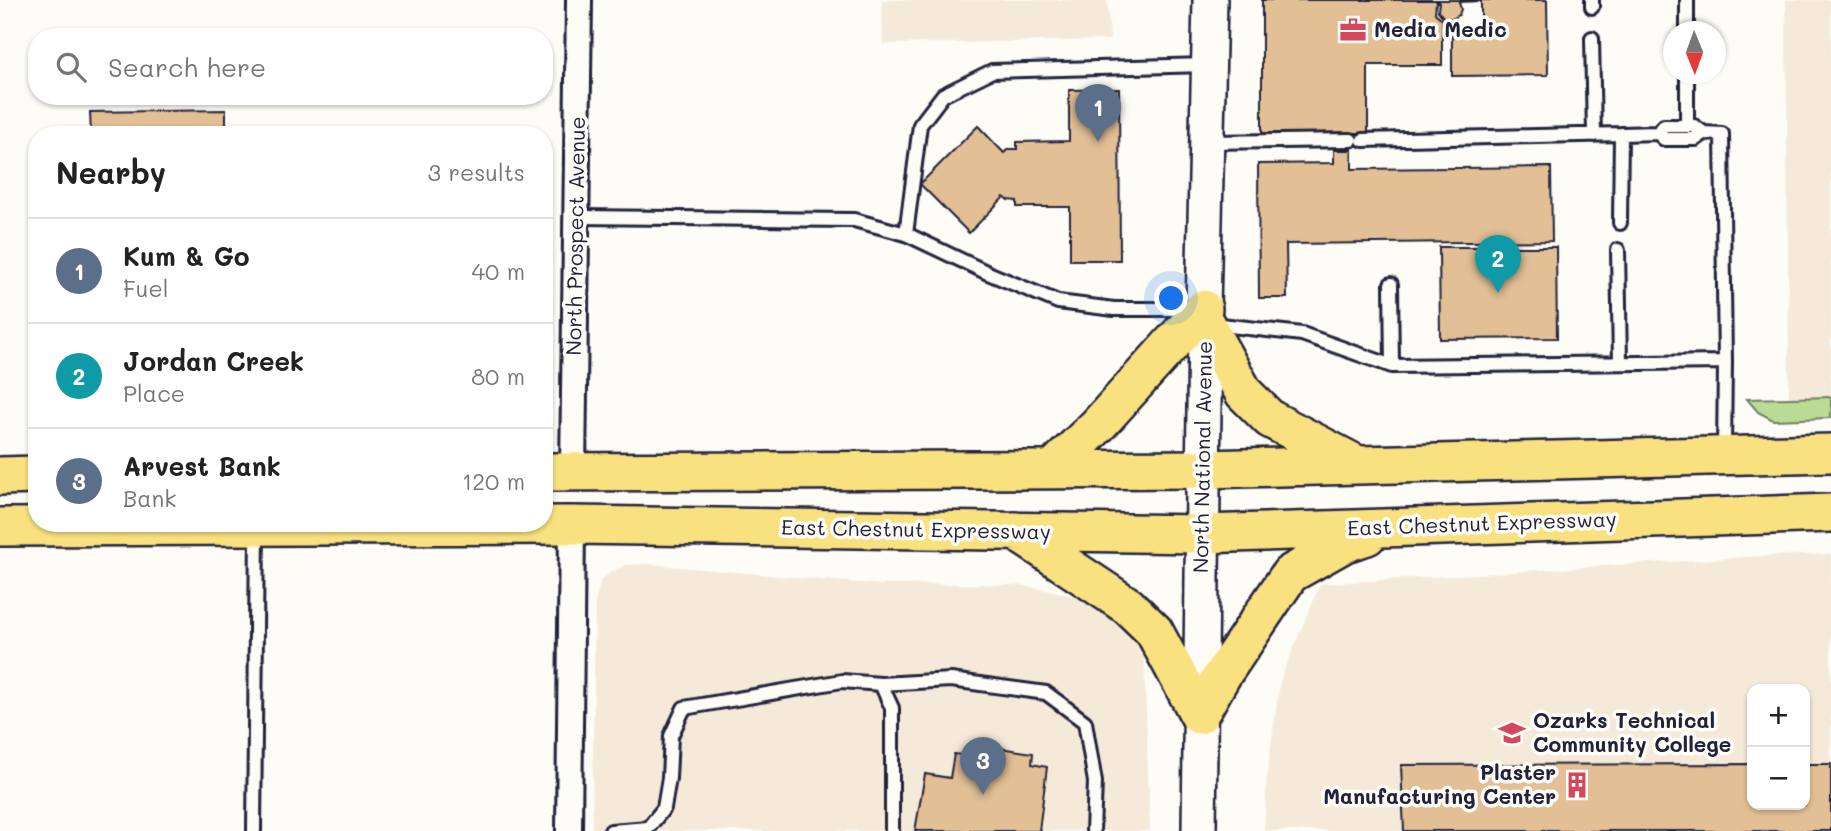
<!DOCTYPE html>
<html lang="en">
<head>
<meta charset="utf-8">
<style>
	:root { --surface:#fff; --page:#f6f6f6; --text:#222; --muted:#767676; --line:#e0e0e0; --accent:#db2777 }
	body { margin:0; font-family:Mali,sans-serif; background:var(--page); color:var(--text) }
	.controls { position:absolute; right:21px; bottom:21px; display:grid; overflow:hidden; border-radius:14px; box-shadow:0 2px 5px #0004 }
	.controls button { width:63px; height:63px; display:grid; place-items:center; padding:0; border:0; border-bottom:2px solid var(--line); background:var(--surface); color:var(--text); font:35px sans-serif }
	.compass { position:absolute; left:1663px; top:21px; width:63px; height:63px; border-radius:50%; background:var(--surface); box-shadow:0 2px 5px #0004; rotate:179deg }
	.you { position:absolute; left:1172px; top:299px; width:24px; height:24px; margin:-18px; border:5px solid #fff; border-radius:50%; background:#1a73e8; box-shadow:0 0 0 10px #1a73e833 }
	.badge { display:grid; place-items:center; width:46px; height:46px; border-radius:50%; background:var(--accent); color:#fff; font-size:23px; font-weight:700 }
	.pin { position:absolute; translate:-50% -58px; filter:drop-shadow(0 2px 4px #0008) }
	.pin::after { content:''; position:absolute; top:37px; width:24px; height:21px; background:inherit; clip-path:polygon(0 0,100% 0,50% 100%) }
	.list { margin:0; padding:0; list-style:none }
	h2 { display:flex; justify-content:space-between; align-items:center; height:91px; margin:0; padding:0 28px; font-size:30px }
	h2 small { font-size:23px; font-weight:400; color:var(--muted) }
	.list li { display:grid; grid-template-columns:46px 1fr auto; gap:21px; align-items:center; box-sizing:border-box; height:105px; padding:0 28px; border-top:2px solid var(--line) }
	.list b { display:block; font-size:26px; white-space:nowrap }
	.list p { margin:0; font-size:23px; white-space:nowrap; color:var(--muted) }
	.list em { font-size:23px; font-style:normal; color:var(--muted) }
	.icon { flex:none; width:38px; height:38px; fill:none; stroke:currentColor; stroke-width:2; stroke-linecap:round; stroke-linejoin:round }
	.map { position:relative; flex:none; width:1831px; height:831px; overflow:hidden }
	.search { position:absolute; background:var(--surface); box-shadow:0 2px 5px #0004; left:28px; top:28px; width:525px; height:77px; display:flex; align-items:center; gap:18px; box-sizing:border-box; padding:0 24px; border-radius:28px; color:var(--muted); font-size:26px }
	.panel { position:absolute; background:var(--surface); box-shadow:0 2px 5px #0004; left:28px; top:126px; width:525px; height:406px; border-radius:28px }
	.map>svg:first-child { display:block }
	.built { fill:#f5ead9; fill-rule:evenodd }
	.green { fill:#badb95; stroke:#6e7e68; stroke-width:2 }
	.building { fill:#e2bf94; stroke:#22223b; stroke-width:2 }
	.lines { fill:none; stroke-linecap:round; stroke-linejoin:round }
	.lane-casing { stroke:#22223b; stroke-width:18 }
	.street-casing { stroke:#22223b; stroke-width:30 }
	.secondary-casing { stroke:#22223b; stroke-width:38 }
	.primary-casing { stroke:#22223b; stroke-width:42 }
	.lane { stroke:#fdfcf7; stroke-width:12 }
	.street { stroke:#fdfcf7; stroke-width:24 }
	.secondary { stroke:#fdfcf7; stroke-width:33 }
	.primary { stroke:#fae180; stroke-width:37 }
	.labels { text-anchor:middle; stroke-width:7; stroke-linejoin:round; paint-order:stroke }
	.poi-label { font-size:21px; font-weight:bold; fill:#22223b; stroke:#fdfcf7; text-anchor:start }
	.street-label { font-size:21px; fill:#22223b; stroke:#fdfcf7 }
</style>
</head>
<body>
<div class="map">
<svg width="1831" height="831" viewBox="0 0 1831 831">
	<rect width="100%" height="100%" fill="#fdfcf7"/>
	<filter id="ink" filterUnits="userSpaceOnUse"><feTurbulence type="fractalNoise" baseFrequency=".0143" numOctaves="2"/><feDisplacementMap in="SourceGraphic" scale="14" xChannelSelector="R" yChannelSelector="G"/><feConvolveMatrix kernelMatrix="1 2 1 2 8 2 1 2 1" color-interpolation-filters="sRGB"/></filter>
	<g filter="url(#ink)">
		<path class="built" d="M882,0H1107L1110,40L883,44Z
			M1786,0H1831V397L1789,398Z
			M1831,554V831H1264L1267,776L1280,681L1320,584L1763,556ZM1752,689H1805V805H1752Z
			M646,564L881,585L959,584L1019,585L1057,592L1090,600L1115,613L1133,635L1144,655L1150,831H592L595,603L601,580L611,572L626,565Z"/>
		<path class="green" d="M1831,397V418L1773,420L1758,412L1747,399Z"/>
		<path class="building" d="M1262,0H1547L1548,75L1452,76V31H1481V1L1459,2L1461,9L1459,15L1452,19L1443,17L1438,11L1439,2H1436L1435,13L1444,21L1442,22V65H1368V133H1262Z
			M1119,89L1120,260H1070V207H1017V201L1008,200L1004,197L969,233L920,184L978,126L1004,153L1008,149H1017V142L1069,141V90Z
			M226,110V135H91L90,112Z
			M1334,150H1352V169L1551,167L1552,241L1286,244L1287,298H1259L1258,164L1334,163Z
			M1439,247H1556L1557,338L1440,339Z
			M980,745L1033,753L1032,764L1047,767L1039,831H1042H915L925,774L950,778L954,754L979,757Z
			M1752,764V805H1805V764H1831V831H1404L1401,765Z"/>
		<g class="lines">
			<g class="lane-casing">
				<path id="lane" d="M1687,0V32
					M1592,7V0
					M1592,38L1594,135
					M1687,74V125
					M1658,133L1664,126H1694L1704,133L1722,134L1725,362L1724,452
					M1621,134L1658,133L1664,139H1696L1704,133
					M1363,140L1621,134L1620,223
					M1208,142L1351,140
					M576,217L854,220L906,234L988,273L1058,302L1114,309H1195
					M906,234L920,125L943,95L992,71L1206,65
					M1618,250L1620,363
					M1391,284L1392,366
					M1212,324L1302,334L1392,366L1725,362
					M881,684L951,680L1046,693L1085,722L1095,782L1093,831
					M254,831L257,530
					M611,831L648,828L664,808L669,778L671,736L684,708L842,681L881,684L892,708V831"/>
			</g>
			<g class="street-casing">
				<path id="street" d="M573,471L579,0
					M569,831L572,525"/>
			</g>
			<g class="secondary-casing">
				<path id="secondary" d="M1199,831L1205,323L1203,309L1210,0"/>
			</g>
			<g class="primary-casing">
				<path id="primary" d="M1205,323L1244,393L1270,419L1354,463
					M1052,470L1098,425L1203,309
					M544,472L1203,469L1831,453
					M0,476L37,475
					M0,527L572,525L1202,534L1831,513
					M1015,531L1128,606L1154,631L1199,715
					M1199,715L1222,675L1290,574L1345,543L1367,536"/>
			</g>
			<use href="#lane" class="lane"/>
			<use href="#street" class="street"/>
			<use href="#secondary" class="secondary"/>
			<use href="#primary" class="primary"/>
		</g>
	</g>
	<defs>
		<g id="office-bare" transform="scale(2.1)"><path d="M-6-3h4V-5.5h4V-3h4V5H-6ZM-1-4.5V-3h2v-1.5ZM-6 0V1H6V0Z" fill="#d1495b" stroke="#fdfcf7" stroke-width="2.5" paint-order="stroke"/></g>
		<g id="university-bare" transform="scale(2.1)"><path d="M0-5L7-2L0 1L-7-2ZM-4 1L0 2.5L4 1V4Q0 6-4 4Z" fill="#d1495b" stroke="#fdfcf7" stroke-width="2.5" paint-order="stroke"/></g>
		<g id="building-bare" transform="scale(2.1)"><path d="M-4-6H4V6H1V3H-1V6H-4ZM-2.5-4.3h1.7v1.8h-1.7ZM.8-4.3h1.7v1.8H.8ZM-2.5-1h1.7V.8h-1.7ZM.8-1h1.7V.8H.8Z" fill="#d1495b" stroke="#fdfcf7" stroke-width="2.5" paint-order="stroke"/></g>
	</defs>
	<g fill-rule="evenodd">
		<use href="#office-bare" x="1353" y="30"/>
		<use href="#university-bare" x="1512" y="733"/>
		<use href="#building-bare" x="1577" y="785"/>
	</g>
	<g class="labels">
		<g class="poi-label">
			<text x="1374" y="37">Media Medic</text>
			<text x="1533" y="728">Ozarks Technical<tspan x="1533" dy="24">Community College</tspan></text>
			<text x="1556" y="780" text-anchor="end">Plaster<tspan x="1556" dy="24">Manufacturing Center</tspan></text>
		</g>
		<g class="street-label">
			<text transform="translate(576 236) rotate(-89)" y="7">North Prospect Avenue</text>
			<text transform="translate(1203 457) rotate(-89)" y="7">North National Avenue</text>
			<text transform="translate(1482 524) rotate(-2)" y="7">East Chestnut Expressway</text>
			<text transform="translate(916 530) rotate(1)" y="7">East Chestnut Expressway</text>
		</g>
	</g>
</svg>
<div class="controls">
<button>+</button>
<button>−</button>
</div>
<svg class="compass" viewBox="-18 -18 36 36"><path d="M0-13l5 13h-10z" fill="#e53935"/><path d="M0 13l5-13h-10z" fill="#767676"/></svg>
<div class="you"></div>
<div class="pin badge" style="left:1098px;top:142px;background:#5c6f8a">1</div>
<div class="pin badge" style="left:1498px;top:293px;background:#0f9aa8">2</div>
<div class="pin badge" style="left:983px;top:795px;background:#5c6f8a">3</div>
<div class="search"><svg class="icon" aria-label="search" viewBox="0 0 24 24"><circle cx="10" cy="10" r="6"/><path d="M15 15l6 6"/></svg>Search here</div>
<section class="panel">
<h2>Nearby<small>3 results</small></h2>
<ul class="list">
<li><span class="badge" style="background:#5c6f8a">1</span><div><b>Kum &amp; Go</b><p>Fuel</p></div><em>40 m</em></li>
<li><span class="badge" style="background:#0f9aa8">2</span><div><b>Jordan Creek</b><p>Place</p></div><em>80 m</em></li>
<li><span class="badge" style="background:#5c6f8a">3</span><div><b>Arvest Bank</b><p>Bank</p></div><em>120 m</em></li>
</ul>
</section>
</div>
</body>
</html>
